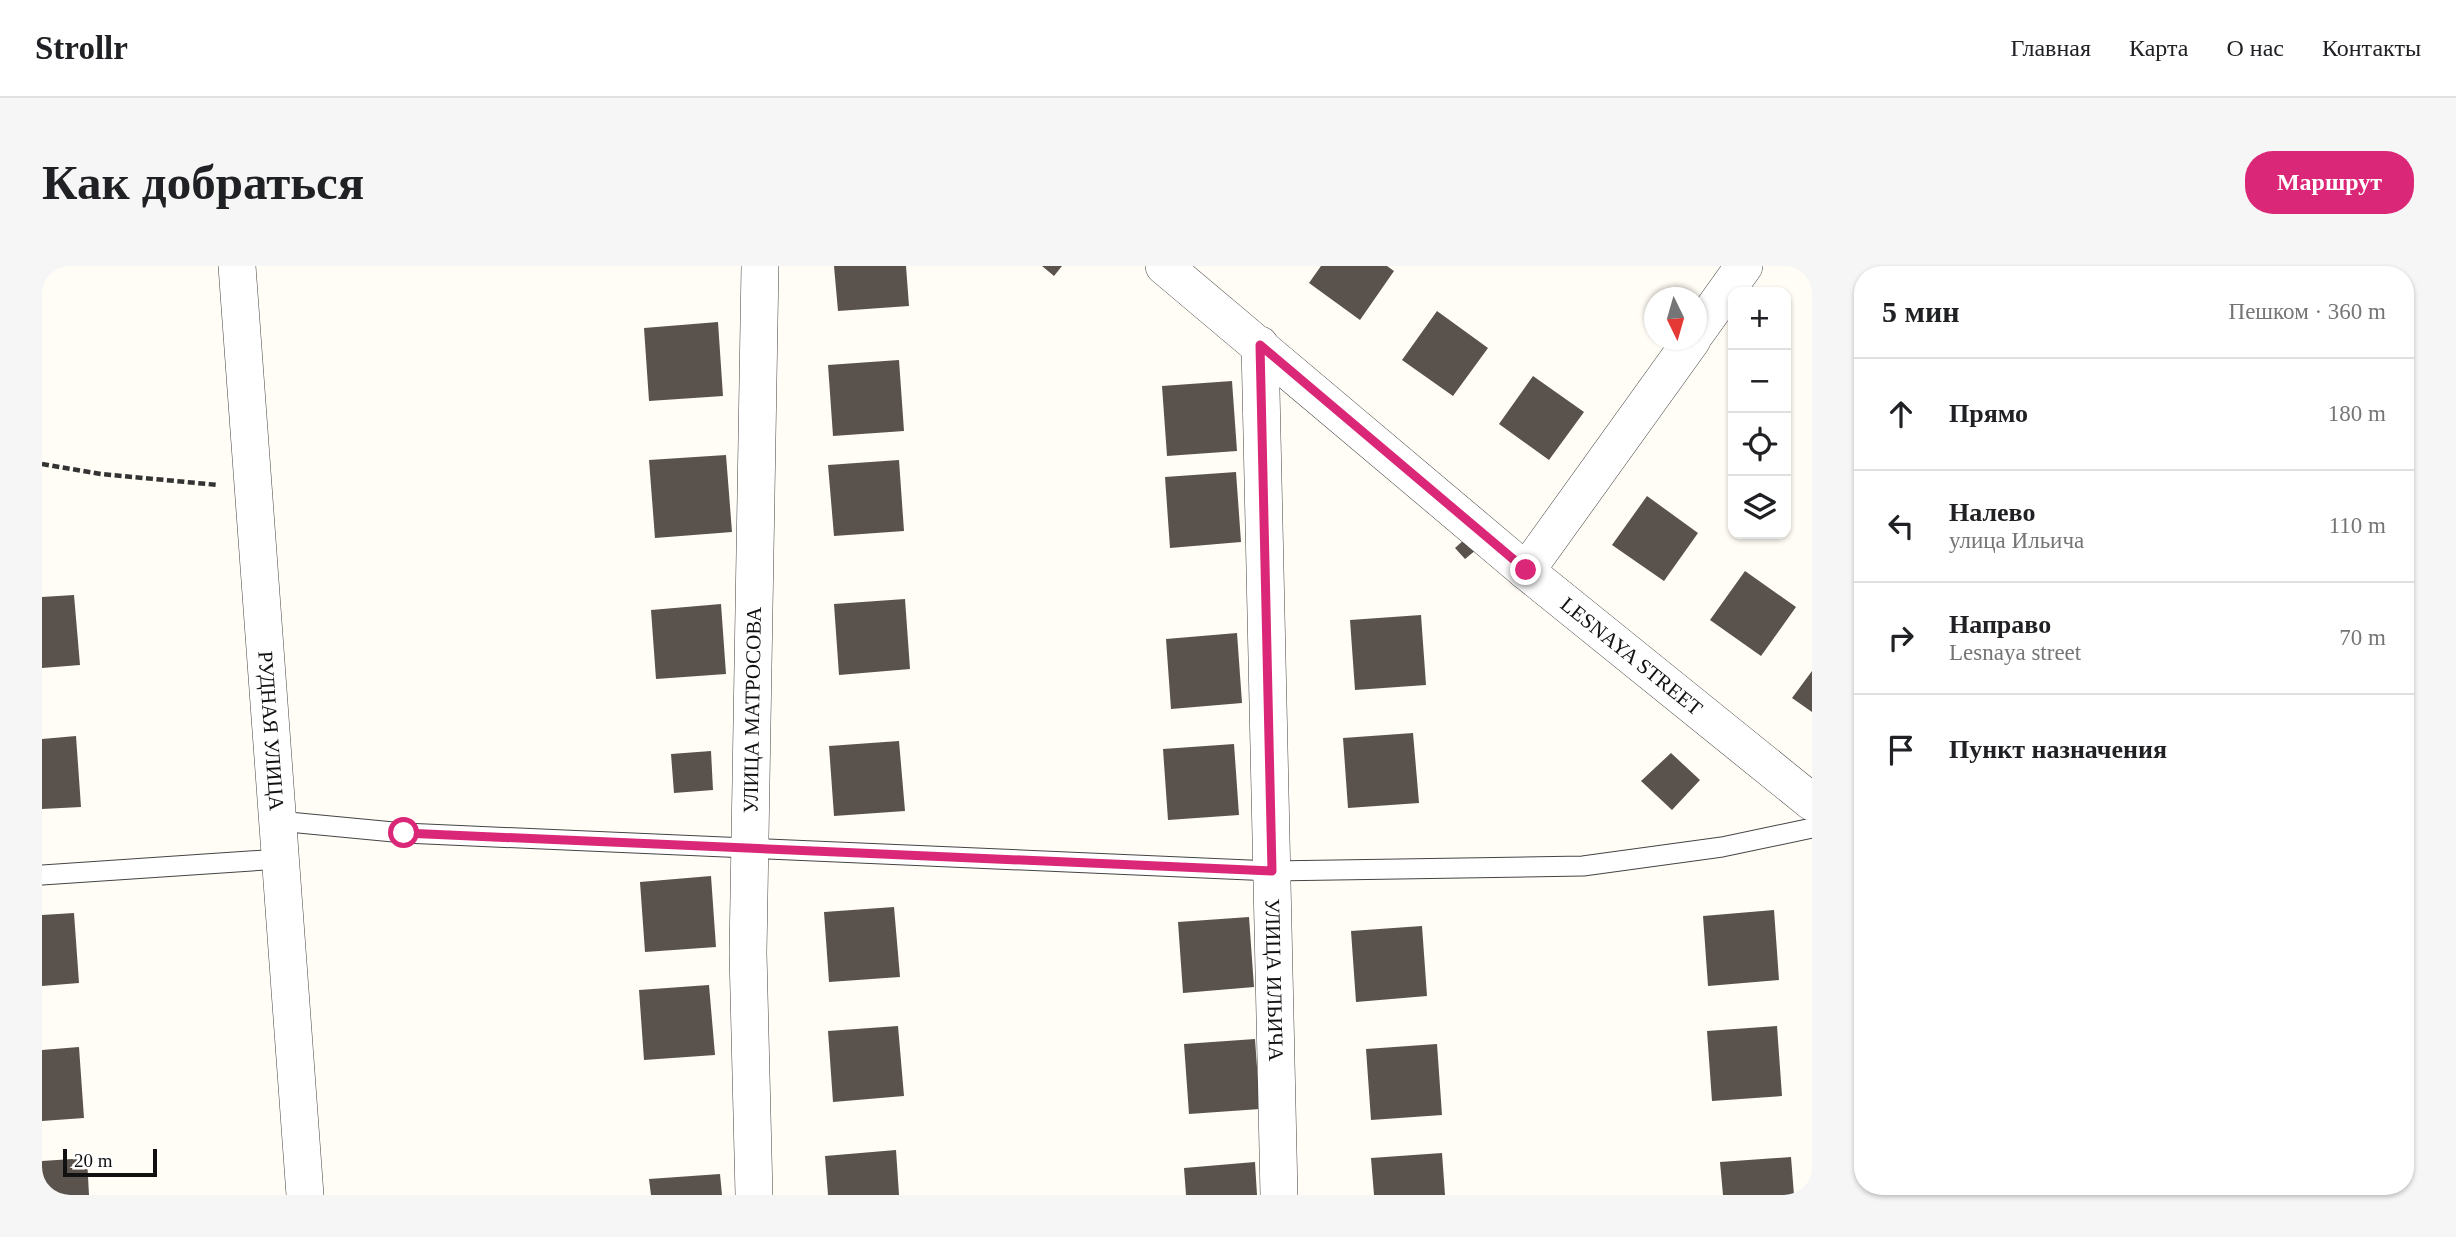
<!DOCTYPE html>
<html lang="ru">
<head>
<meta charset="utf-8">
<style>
	:root { --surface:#fff; --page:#f6f6f6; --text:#202124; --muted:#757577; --line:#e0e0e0; --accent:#db2777 }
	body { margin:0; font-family:Georgia,serif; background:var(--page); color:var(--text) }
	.controls { position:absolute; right:21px; top:21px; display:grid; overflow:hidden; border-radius:14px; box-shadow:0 2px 5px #0004 }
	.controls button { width:63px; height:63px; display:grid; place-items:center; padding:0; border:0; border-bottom:2px solid var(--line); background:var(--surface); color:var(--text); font:35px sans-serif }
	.compass { position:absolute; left:1602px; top:21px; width:63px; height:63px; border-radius:50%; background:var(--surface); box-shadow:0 2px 5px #0004; rotate:175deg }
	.scale { position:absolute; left:21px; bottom:18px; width:94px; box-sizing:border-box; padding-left:7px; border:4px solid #111; border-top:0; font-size:19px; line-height:24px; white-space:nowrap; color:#111; -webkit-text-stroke:5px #fff; paint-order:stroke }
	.stop { position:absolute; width:21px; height:21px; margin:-16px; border:5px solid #db2777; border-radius:50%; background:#fff }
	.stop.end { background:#db2777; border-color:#fff; box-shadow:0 2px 7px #0008 }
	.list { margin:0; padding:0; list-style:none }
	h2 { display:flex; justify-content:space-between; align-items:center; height:91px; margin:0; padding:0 28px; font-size:30px }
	h2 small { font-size:23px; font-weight:400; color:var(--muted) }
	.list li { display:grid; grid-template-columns:46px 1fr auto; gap:21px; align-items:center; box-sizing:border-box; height:112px; padding:0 28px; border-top:2px solid var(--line) }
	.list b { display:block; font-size:26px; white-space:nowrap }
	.list p { margin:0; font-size:23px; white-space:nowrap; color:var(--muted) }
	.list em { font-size:23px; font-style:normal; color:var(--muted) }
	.icon { flex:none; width:38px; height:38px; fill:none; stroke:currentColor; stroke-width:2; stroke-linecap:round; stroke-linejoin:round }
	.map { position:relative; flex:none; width:1770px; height:929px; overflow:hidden; border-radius:28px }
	header { display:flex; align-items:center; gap:42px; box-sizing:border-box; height:98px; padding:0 35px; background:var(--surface); border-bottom:2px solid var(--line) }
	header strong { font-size:33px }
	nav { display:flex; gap:38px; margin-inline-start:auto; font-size:24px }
	.intro { display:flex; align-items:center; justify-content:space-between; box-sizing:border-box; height:168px; padding:0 42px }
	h1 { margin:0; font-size:49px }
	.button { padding:18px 32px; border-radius:28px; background:var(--accent); color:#fff; font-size:24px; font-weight:700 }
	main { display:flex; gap:42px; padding:0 42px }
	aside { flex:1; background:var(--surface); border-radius:28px; box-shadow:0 2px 5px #0004 }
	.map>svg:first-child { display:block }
	.building { fill:#5a524d }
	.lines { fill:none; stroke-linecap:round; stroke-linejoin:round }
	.service-casing { stroke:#444; stroke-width:21 }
	.minor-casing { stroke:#444; stroke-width:38 }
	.path { stroke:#333; stroke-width:4.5; stroke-dasharray:7 3.5; stroke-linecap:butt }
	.service { stroke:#fff; stroke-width:19 }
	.minor { stroke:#fff; stroke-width:37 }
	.route { stroke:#db2777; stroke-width:9 }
	.labels { text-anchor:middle; stroke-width:7; stroke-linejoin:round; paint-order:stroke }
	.street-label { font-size:21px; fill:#111; stroke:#fff }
</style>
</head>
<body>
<header>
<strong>Strollr</strong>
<nav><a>Главная</a><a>Карта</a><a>О нас</a><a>Контакты</a></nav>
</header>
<div class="intro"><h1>Как добраться</h1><a class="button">Маршрут</a></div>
<main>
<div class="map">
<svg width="1770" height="929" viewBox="0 0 1770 929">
	<rect width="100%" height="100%" fill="#fffdf5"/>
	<path class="building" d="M792,0H864L867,40L796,45Z
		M1000,0H1020L1012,10Z
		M1279,0H1345L1352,5L1318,54L1267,17Z
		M1395,45L1446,82L1411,130L1360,94Z
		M676,56L681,130L607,135L602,62Z
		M857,94L862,165L791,170L786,99Z
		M1491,110L1542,146L1507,194L1457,158Z
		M1190,115L1195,185L1125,190L1120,120Z
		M684,189L690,266L613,272L607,194Z
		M857,194L862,265L792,270L786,199Z
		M1194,206L1199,276L1128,282L1123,211Z
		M1605,230L1656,267L1622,315L1570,279Z
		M1423,273L1434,284L1423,293L1413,282Z
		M1703,305L1754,341L1719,390L1668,354Z
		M32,329L38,399L0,402V331Z
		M863,333L868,403L797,409L792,338Z
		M679,338L684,408L614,413L609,344Z
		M1379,349L1384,419L1313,424L1308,354Z
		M1195,367L1200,437L1129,443L1124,373Z
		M1770,405V446L1750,432Z
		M1371,467L1377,537L1306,542L1301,472Z
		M34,470L39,541L0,543V473Z
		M857,475L863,545L792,550L787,480Z
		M1192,478L1197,549L1126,554L1121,483Z
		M669,485L671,524L632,527L629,488Z
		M1629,487L1658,514L1630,544L1599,515Z
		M669,610L674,681L603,686L598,616Z
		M852,641L858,711L787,716L782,646Z
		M1732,644L1737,714L1666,720L1661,650Z
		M32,647L37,717L0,720V649Z
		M1207,651L1212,721L1141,727L1136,656Z
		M1380,660L1385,730L1314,736L1309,665Z
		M667,719L673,789L602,794L597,724Z
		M856,760L862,830L791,836L786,765Z
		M1735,760L1740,830L1670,835L1665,765Z
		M1213,773L1218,843L1147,848L1142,778Z
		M1395,778L1400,849L1329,854L1324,783Z
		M37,781L42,852L0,855V784Z
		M854,884L857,929H786L783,890Z
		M1400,887L1403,929H1332L1329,892Z
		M1749,891L1752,929H1681L1678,896Z
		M45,892L47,929H0V895Z
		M1213,896L1215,929H1144L1142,902Z
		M678,908L680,929H609L607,913Z"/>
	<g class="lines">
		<g class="service-casing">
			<path id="service" d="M236,555L362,567L1230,605L1541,600L1680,581L1770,562
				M0,609L238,593"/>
		</g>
		<g class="minor-casing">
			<g id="minor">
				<path id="s1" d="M195,0L263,929"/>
				<path id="s2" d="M1122,0L1484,305L1770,536"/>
				<path d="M1654,67L1702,0"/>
				<path id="s3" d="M1218,79L1237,929"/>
				<path d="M1484,305L1650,74"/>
				<path id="s4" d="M712,929L706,687L718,0"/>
			</g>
		</g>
		<path class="path" d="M0,198L59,208L176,219"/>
		<use href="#service" class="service"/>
		<use href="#minor" class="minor"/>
	</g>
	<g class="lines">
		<path class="route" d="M362,567L1230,605L1218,79L1484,304"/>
	</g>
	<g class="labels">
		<g class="street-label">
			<text dy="7" stroke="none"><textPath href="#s2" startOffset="609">LESNAYA STREET</textPath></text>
			<text dy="7" stroke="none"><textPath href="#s4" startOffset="485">УЛИЦА МАТРОСОВА</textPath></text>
			<text dy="7" stroke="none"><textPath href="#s1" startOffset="466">РУДНАЯ УЛИЦА</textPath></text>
			<text dy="7" stroke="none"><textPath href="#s3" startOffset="635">УЛИЦА ИЛЬИЧА</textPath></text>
		</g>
	</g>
</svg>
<div class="controls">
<button>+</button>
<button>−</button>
<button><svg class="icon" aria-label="locate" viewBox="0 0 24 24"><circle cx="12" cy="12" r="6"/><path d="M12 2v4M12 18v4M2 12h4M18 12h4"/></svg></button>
<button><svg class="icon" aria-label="layers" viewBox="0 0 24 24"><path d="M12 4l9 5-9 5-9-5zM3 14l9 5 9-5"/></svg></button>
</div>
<svg class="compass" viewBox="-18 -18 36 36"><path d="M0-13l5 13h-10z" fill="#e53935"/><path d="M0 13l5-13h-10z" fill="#757577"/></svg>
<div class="scale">20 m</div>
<div class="stop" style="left:362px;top:567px"></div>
<div class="stop end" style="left:1484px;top:304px"></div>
</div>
<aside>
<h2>5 мин<small>Пешком · 360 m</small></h2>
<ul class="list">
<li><svg class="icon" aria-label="ahead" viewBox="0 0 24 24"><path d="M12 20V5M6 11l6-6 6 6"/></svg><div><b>Прямо</b></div><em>180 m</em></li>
<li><svg class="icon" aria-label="left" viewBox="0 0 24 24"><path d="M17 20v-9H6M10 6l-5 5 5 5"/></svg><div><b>Налево</b><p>улица Ильича</p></div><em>110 m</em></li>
<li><svg class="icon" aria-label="right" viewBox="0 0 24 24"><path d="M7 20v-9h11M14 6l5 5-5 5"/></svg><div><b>Направо</b><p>Lesnaya street</p></div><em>70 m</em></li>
<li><svg class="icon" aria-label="arrive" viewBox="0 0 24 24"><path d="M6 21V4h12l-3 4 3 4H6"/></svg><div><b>Пункт назначения</b></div></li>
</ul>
</aside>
</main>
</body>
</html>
